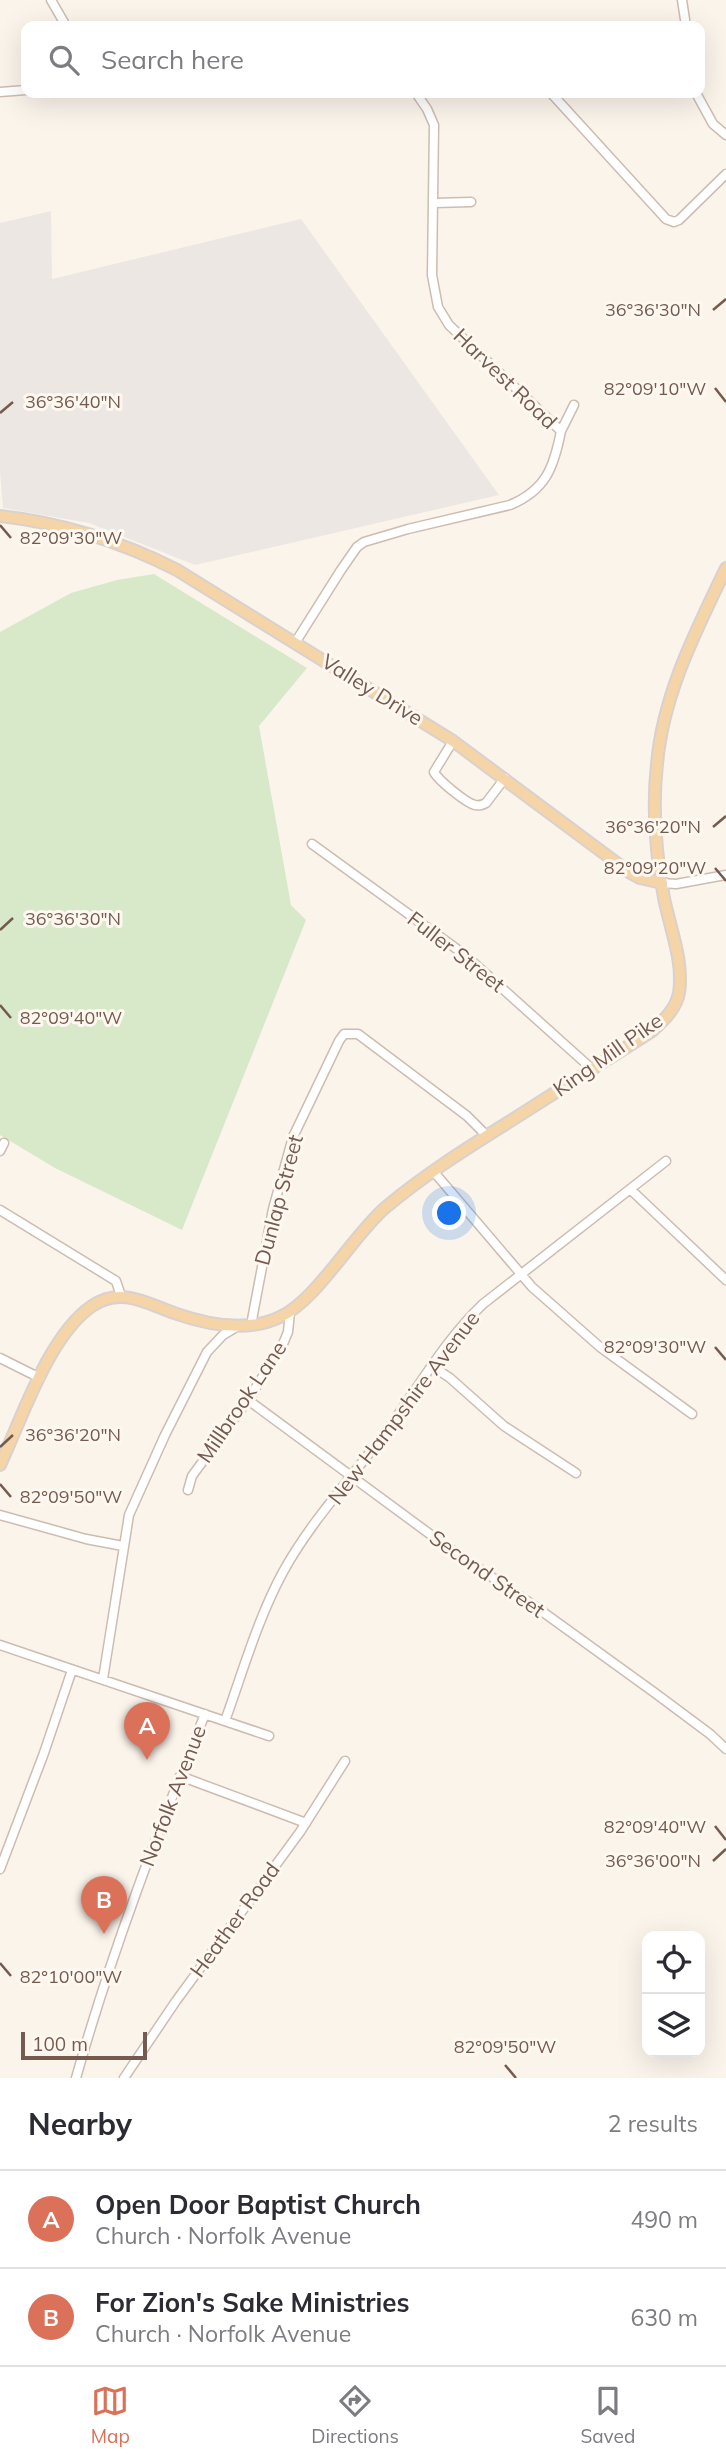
<!DOCTYPE html>
<html lang="en">
<head>
<meta charset="utf-8">
<style>
	:root { --surface:#fff; --page:#f2f2f3; --text:#2b2b33; --muted:#7c7c81; --line:#e1e1e2; --accent:#dc7159 }
	body { margin:0; font-family:Mulish,sans-serif; background:var(--page); color:var(--text) }
	.controls { position:absolute; right:21px; bottom:21px; display:grid; overflow:hidden; border-radius:14px; box-shadow:0 7px 28px #0002 }
	.controls button { width:63px; height:63px; display:grid; place-items:center; padding:0; border:0; border-bottom:2px solid var(--line); background:var(--surface); color:var(--text); font:35px sans-serif }
	.scale { position:absolute; left:21px; bottom:18px; width:126px; box-sizing:border-box; padding-left:7px; border:4px solid #755b4f; border-top:0; font-size:19px; line-height:24px; white-space:nowrap; color:#755b4f; -webkit-text-stroke:5px #fef8f1; paint-order:stroke }
	.you { position:absolute; left:450px; top:1214px; width:24px; height:24px; margin:-18px; border:5px solid #fff; border-radius:50%; background:#1a73e8; box-shadow:0 0 0 10px #1a73e833 }
	.badge { display:grid; place-items:center; width:46px; height:46px; border-radius:50%; background:var(--accent); color:#fff; font-size:23px; font-weight:700 }
	.pin { position:absolute; translate:-50% -58px; filter:drop-shadow(0 2px 4px #0008) }
	.pin::after { content:''; position:absolute; top:37px; width:24px; height:21px; background:inherit; clip-path:polygon(0 0,100% 0,50% 100%) }
	.list { margin:0; padding:0; list-style:none }
	h2 { display:flex; justify-content:space-between; align-items:center; height:91px; margin:0; padding:0 28px; font-size:30px }
	h2 small { font-size:23px; font-weight:400; color:var(--muted) }
	.list li { display:grid; grid-template-columns:46px 1fr auto; gap:21px; align-items:center; box-sizing:border-box; height:98px; padding:0 28px; border-top:2px solid var(--line) }
	.list b { display:block; font-size:26px; white-space:nowrap }
	.list p { margin:0; font-size:23px; white-space:nowrap; color:var(--muted) }
	.list em { font-size:23px; font-style:normal; color:var(--muted) }
	.icon { flex:none; width:38px; height:38px; fill:none; stroke:currentColor; stroke-width:2; stroke-linecap:round; stroke-linejoin:round }
	.map { position:relative; flex:none; width:726px; height:2078px; overflow:hidden }
	.search { position:absolute; background:var(--surface); box-shadow:0 7px 28px #0002; left:21px; right:21px; top:21px; height:77px; display:flex; align-items:center; gap:18px; box-sizing:border-box; padding:0 24px; border-radius:14px; color:var(--muted); font-size:26px }
	.sheet { height:287px; background:var(--surface) }
	nav { display:flex; justify-content:space-around; align-items:center; box-sizing:border-box; height:98px; border-top:2px solid var(--line); background:var(--surface); font-size:19px; color:var(--muted) }
	nav a { display:grid; justify-items:center; gap:4px }
	nav .on { color:var(--accent) }
	.map>svg:first-child { display:block }
	.industrial { fill:#ede7e3 }
	.green { fill:#d7e9c9 }
	.lines { fill:none; stroke-linecap:round; stroke-linejoin:round }
	.minor-casing { stroke:#cdbcb1; stroke-width:11 }
	.major-casing { stroke:#d8d1ce; stroke-width:14 }
	.minor { stroke:#fff; stroke-width:8 }
	.major { stroke:#f5d5a8; stroke-width:10 }
	.ticks { fill:none; stroke:#755b4f; stroke-width:2.5 }
	.labels { text-anchor:middle; stroke-width:6; stroke-linejoin:round; paint-order:stroke }
	.street-label { font-size:21px; fill:#755b4f; stroke:#fef8f1 }
	.ticks-label { font-size:18px; text-anchor:middle; fill:#755b4f; stroke:#fef8f1; stroke-width:6; stroke-linejoin:round; paint-order:stroke }
</style>
</head>
<body>
<div class="map">
<svg width="726" height="2078" viewBox="0 0 726 2078">
	<rect width="100%" height="100%" fill="#fbf4eb"/>
	<path class="industrial" d="M51,211L52,279L301,219L499,495L195,565L89,523L3,508L0,473V223Z"/>
	<path class="green" d="M154,574L307,668L259,726L291,905L306,920L182,1230L55,1168L0,1135V632L71,593L117,580Z"/>
	<g class="lines">
		<g class="minor-casing">
			<path id="minor" d="M51,0L66,26
				M682,0L686,26
				M0,92L26,90
				M551,93L666,219L674,222L679,220L726,174
				M696,93L713,124L726,135
				M434,203L471,202
				M561,431L574,405
				M295,643L341,570L357,547L364,542L408,529L510,505C546,490 554,467 561,431L449,325L438,307L432,275L434,125L427,109L416,93
				M453,741L434,772C438,780 466,803 475,805C480,806 482,805 486,803L505,778
				M312,844L465,955L592,1069
				M662,883L676,884L726,875
				M0,1151L4,1143
				M434,1172L532,1287L600,1347L692,1414
				M630,1189L726,1280
				M0,1210L116,1281L121,1296
				M251,1325L273,1209L293,1137L339,1041L344,1034H358L467,1116L487,1136
				M0,1358L40,1378
				M432,1366L450,1378L504,1426L576,1473
				M248,1400L446,1546L536,1607L655,1693L710,1734L726,1749
				M188,1490L192,1476L248,1400L283,1344L288,1332L290,1312
				M0,1515L86,1539L123,1546
				M0,1645L269,1736
				M103,1679L129,1515L165,1435L207,1352L223,1335L238,1326
				M225,1721C243,1671 258,1618 283,1572C312,1519 357,1472 393,1422C421,1383 447,1338 483,1304L666,1161
				M180,1776L306,1823
				M0,1869L44,1753L72,1670
				M76,2078C111,1954 157,1833 205,1714
				M124,2078L176,2001L300,1832L345,1761"/>
		</g>
		<g class="major-casing">
			<path id="major" d="M0,516C63,523 120,541 177,570L453,741L629,872L640,878L662,883
				M0,1465C22,1418 49,1335 92,1306C121,1286 148,1304 177,1314C209,1325 249,1332 280,1317C317,1300 353,1235 386,1207C423,1176 464,1150 504,1125C553,1094 603,1062 652,1031C664,1020 676,1009 679,993C684,962 670,928 664,898C656,855 652,808 657,764C663,694 696,631 726,568"/>
		</g>
		<use href="#minor" class="minor"/>
		<use href="#major" class="major"/>
	</g>
	<path class="ticks" d="M713,310L726,299M715,388L726,402M0,413L13,402M0,525L11,538M713,827L726,816M715,868L726,881M0,930L13,918M0,1005L11,1018M715,1347L726,1360M0,1447L13,1435M0,1484L11,1497M715,1826L726,1840M713,1861L726,1849M0,1963L11,1976M505,2065L516,2078"/>
	<g class="labels">
		<g class="street-label">
			<text transform="translate(505 379) rotate(44)" y="7">Harvest Road</text>
			<text transform="translate(372 690) rotate(32)" y="7">Valley Drive</text>
			<text transform="translate(456 952) rotate(38)" y="7">Fuller Street</text>
			<text transform="translate(608 1055) rotate(-35)" y="7">King Mill Pike</text>
			<text transform="translate(279 1200) rotate(-75)" y="7">Dunlap Street</text>
			<text transform="translate(242 1402) rotate(-56)" y="7">Millbrook Lane</text>
			<text transform="translate(404 1408) rotate(-53)" y="7">New Hampshire Avenue</text>
			<text transform="translate(487 1574) rotate(35)" y="7">Second Street</text>
			<text transform="translate(173 1796) rotate(-69)" y="7">Norfolk Avenue</text>
			<text transform="translate(235 1920) rotate(-54)" y="7">Heather Road</text>
		</g>
	</g>
	<g class="ticks-label">
		<text x="653" y="316">36°36'30"N</text>
		<text x="655" y="395">82°09'10"W</text>
		<text x="73" y="408">36°36'40"N</text>
		<text x="71" y="544">82°09'30"W</text>
		<text x="653" y="833">36°36'20"N</text>
		<text x="655" y="874">82°09'20"W</text>
		<text x="73" y="925">36°36'30"N</text>
		<text x="71" y="1024">82°09'40"W</text>
		<text x="655" y="1353">82°09'30"W</text>
		<text x="73" y="1441">36°36'20"N</text>
		<text x="71" y="1503">82°09'50"W</text>
		<text x="655" y="1833">82°09'40"W</text>
		<text x="653" y="1867">36°36'00"N</text>
		<text x="71" y="1983">82°10'00"W</text>
		<text x="505" y="2053">82°09'50"W</text>
	</g>
</svg>
<div class="controls">
<button><svg class="icon" aria-label="locate" viewBox="0 0 24 24"><circle cx="12" cy="12" r="6"/><path d="M12 2v4M12 18v4M2 12h4M18 12h4"/></svg></button>
<button><svg class="icon" aria-label="layers" viewBox="0 0 24 24"><path d="M12 4l9 5-9 5-9-5zM3 14l9 5 9-5"/></svg></button>
</div>
<div class="scale">100 m</div>
<div class="you"></div>
<div class="pin badge" style="left:147px;top:1760px">A</div>
<div class="pin badge" style="left:104px;top:1934px">B</div>
<div class="search"><svg class="icon" aria-label="search" viewBox="0 0 24 24"><circle cx="10" cy="10" r="6"/><path d="M15 15l6 6"/></svg>Search here</div>
</div>
<section class="sheet">
<h2>Nearby<small>2 results</small></h2>
<ul class="list">
<li><span class="badge">A</span><div><b>Open Door Baptist Church</b><p>Church · Norfolk Avenue</p></div><em>490 m</em></li>
<li><span class="badge">B</span><div><b>For Zion's Sake Ministries</b><p>Church · Norfolk Avenue</p></div><em>630 m</em></li>
</ul>
</section>
<nav>
<a class="on"><svg class="icon" aria-label="map" viewBox="0 0 24 24"><path d="M3 6l6-2 6 2 6-2v14l-6 2-6-2-6 2zM9 4v14M15 6v14"/></svg>Map</a>
<a><svg class="icon" aria-label="directions" viewBox="0 0 24 24"><path d="M12 3l9 9-9 9-9-9zM9 14v-3h6M13 9l2 2-2 2"/></svg>Directions</a>
<a><svg class="icon" aria-label="saved" viewBox="0 0 24 24"><path d="M7 4h10v16l-5-4-5 4z"/></svg>Saved</a>
</nav>
</body>
</html>
